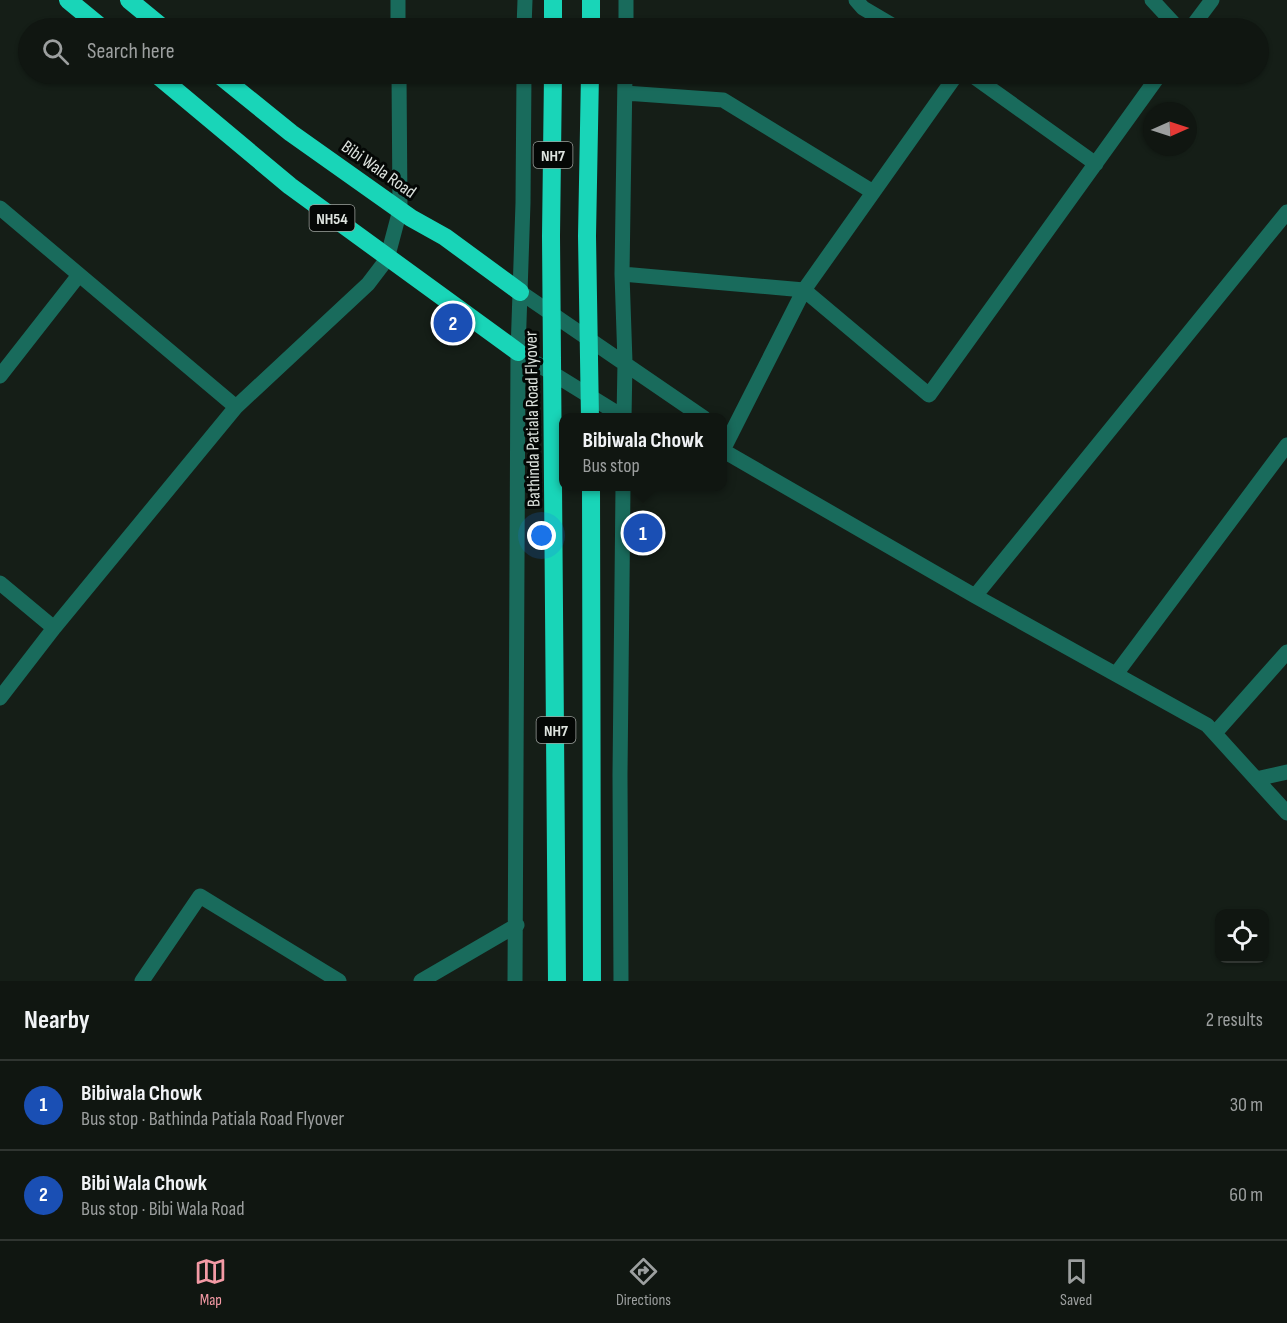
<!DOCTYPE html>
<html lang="en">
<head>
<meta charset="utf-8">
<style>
	:root { --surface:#101611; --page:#1e231f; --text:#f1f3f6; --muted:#9c9f9f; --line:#303531; --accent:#f49aa5 }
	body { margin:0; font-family:"Sofia Sans Condensed",sans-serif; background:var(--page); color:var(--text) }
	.controls { position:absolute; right:18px; bottom:18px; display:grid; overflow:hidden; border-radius:12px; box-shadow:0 2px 4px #0004 }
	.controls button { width:54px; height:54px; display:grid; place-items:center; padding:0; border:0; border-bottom:2px solid var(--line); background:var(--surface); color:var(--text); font:30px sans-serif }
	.compass { position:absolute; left:1143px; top:102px; width:54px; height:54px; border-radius:50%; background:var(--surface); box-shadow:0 2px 4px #0004; rotate:87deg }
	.you { position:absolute; left:542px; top:536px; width:21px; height:21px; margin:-15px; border:4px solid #fff; border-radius:50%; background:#1a73e8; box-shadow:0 0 0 9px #1a73e833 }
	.badge { display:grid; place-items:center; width:39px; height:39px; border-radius:50%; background:var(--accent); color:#fff; font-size:20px; font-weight:700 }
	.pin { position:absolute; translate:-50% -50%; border:3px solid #fff; box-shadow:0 2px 6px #0006 }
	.popup { position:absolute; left:559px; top:413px; width:168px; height:78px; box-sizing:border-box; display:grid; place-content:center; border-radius:12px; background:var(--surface); filter:drop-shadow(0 2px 4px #0005); font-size:20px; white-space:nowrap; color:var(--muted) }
	.popup b { font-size:22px; color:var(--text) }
	.popup::after { content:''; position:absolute; left:50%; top:100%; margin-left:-12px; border:12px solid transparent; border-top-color:var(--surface) }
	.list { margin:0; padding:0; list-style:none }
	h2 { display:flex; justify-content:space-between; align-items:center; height:78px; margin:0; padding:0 24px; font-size:26px }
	h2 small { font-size:20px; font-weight:400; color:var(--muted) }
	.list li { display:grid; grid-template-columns:39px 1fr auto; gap:18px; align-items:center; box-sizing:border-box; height:90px; padding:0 24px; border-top:2px solid var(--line) }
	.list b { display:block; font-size:22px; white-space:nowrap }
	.list p { margin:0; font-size:20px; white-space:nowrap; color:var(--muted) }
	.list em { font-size:20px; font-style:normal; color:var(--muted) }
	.icon { flex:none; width:33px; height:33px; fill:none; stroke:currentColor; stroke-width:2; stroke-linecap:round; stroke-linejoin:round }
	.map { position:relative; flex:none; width:1287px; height:981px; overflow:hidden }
	.search { position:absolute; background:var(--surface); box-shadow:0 2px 4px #0004; left:18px; right:18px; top:18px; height:66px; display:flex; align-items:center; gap:15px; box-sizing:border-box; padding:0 21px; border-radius:33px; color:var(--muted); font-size:22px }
	.sheet { height:258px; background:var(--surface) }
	nav { display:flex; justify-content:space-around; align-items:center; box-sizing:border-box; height:84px; border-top:2px solid var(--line); background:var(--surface); font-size:16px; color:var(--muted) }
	nav a { display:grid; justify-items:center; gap:3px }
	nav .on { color:var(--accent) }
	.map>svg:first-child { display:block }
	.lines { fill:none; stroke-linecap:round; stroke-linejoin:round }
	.minor { stroke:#196b5c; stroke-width:15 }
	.highway { stroke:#19d5b8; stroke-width:18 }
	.labels { text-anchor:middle; stroke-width:6; stroke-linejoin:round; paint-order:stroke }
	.shield { fill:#040705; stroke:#9ca19d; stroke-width:1.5 }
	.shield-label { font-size:16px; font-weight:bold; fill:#dde3de }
	.street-label { font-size:18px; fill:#dde3de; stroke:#040705 }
</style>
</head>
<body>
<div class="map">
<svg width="1287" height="981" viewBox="0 0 1287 981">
	<rect width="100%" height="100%" fill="#151e17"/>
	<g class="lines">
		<path class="minor" d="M398,0V28
			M856,0L863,8L897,28
			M1152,0L1178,28
			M524,28L525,0
			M626,28V0
			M1191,28L1212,0
			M970,74L1096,164
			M625,93L723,100L873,192
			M0,208L236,407
			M622,274L804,290L929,395L1160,74
			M520,292L704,418
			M518,352L625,418
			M0,376L79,275
			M624,418L625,362L622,274L625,74
			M722,450L975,596L1207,725L1287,813
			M723,450L804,290L957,74
			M0,583L54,628
			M975,596L1287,212
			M1116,674L1287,445
			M0,698L54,628L236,407L368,284L387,259L400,210L399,74
			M1215,733L1287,652
			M1256,779L1287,772
			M142,981L200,896L339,981
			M421,981L517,925
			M515,981L518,352L523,203L524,74
			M621,981L620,775L623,486"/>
		<path class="highway" d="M68,0L102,28
			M129,0L163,28
			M553,0V28
			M591,28V0
			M156,74L290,186L518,352
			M218,74L291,133L411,218L445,237L520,292
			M553,74L551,236L557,981
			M590,74L587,236L590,418
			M591,486L592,981"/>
	</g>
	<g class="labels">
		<g class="shield">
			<rect x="533.5" y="142" width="39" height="26" rx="4.5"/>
			<rect x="309.5" y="205" width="45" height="26" rx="4.5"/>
			<rect x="536.5" y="717" width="39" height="26" rx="4.5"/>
		</g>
		<g class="shield-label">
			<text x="553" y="161">NH7</text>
			<text x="332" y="224">NH54</text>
			<text x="556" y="736">NH7</text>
		</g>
		<g class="street-label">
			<text transform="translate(379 169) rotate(35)" y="6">Bibi Wala Road</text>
			<text transform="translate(532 419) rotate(-91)" y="6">Bathinda Patiala Road Flyover</text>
		</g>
	</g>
</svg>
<div class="controls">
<button><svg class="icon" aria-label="locate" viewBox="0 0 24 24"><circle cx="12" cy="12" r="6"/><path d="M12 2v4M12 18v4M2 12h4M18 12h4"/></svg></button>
</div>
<svg class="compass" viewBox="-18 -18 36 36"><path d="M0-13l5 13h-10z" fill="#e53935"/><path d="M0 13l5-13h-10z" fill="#9c9f9f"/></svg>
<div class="you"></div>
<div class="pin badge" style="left:643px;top:533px;background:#1a4fb4">1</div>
<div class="popup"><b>Bibiwala Chowk</b>Bus stop</div>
<div class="pin badge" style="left:453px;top:323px;background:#1a4fb4">2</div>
<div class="search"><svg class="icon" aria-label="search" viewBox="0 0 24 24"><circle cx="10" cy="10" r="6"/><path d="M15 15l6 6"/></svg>Search here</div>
</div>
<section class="sheet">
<h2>Nearby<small>2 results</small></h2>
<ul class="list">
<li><span class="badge" style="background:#1a4fb4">1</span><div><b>Bibiwala Chowk</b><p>Bus stop · Bathinda Patiala Road Flyover</p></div><em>30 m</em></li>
<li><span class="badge" style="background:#1a4fb4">2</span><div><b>Bibi Wala Chowk</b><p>Bus stop · Bibi Wala Road</p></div><em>60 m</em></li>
</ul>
</section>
<nav>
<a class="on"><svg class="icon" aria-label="map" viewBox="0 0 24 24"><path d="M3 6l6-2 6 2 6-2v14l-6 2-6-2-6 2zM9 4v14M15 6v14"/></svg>Map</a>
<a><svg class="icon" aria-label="directions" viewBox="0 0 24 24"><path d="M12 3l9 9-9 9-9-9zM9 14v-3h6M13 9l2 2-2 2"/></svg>Directions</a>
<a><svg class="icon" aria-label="saved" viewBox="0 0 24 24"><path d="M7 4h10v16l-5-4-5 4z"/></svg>Saved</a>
</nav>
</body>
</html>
